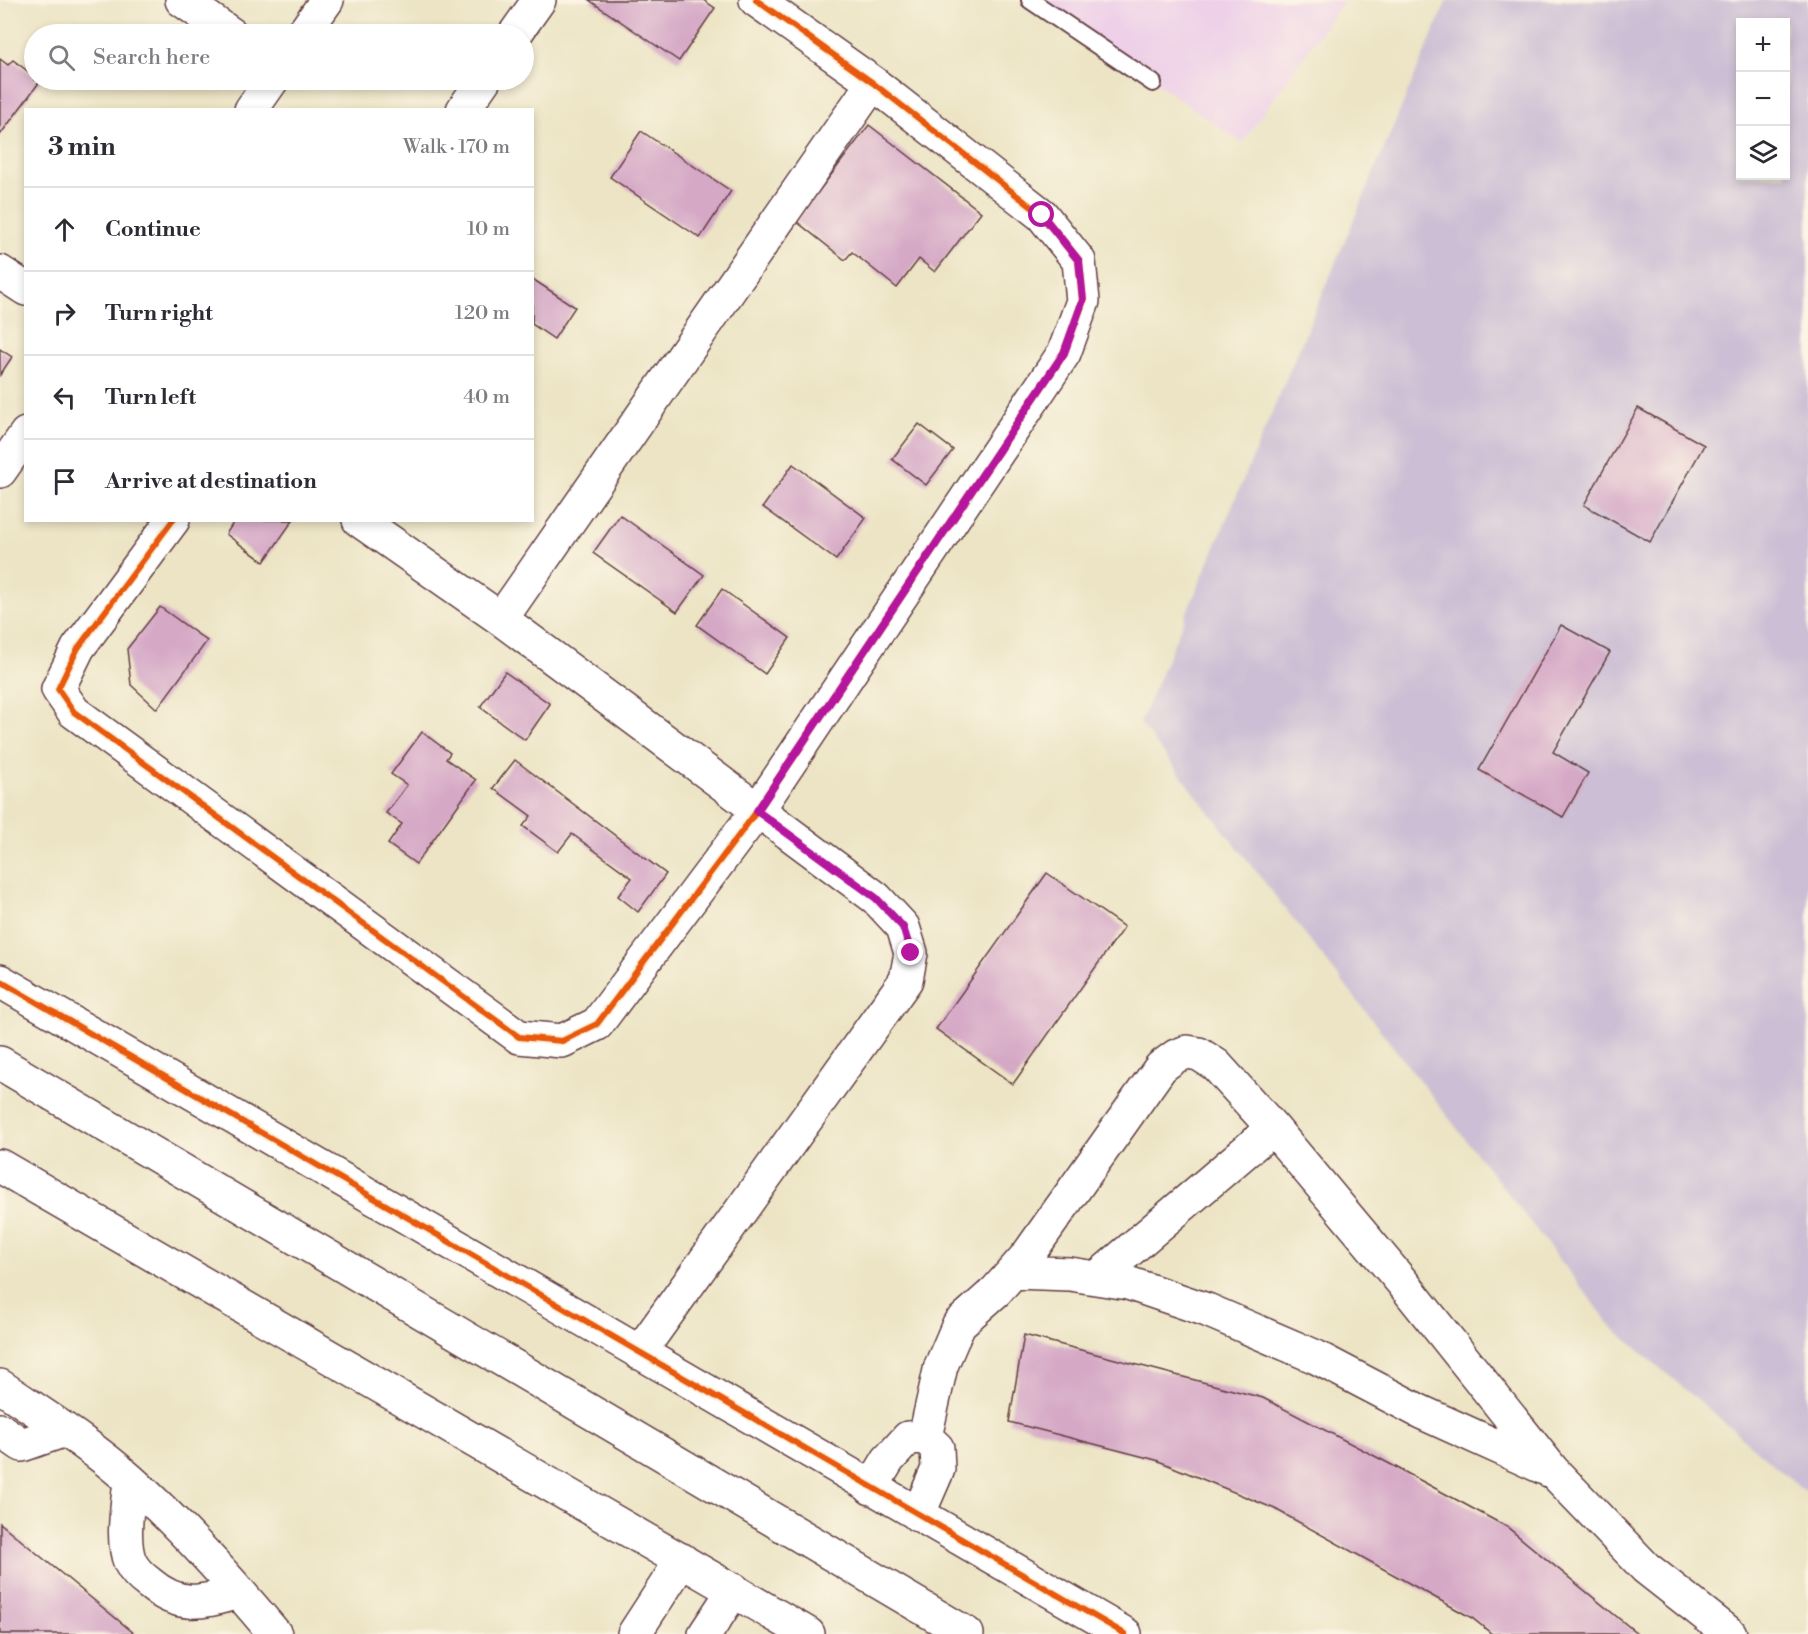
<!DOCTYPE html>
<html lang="en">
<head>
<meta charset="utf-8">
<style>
	:root { --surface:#fff; --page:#f7f7f7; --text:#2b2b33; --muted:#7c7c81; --line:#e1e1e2 }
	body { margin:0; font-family:"Libre Bodoni",serif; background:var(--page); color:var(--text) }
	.controls { position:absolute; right:18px; top:18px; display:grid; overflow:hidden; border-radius:0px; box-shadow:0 3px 9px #0003 }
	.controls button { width:54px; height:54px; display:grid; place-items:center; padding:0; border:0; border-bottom:2px solid var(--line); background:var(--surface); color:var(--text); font:30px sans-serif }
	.stop { position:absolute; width:18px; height:18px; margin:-14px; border:4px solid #b5179e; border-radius:50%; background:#fff }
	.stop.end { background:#b5179e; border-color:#fff; box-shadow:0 2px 6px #0008 }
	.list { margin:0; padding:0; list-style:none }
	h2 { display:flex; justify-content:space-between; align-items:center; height:78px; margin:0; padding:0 24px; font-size:26px }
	h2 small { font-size:20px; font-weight:400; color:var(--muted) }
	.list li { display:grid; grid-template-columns:39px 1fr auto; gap:18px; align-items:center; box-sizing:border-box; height:84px; padding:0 24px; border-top:2px solid var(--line) }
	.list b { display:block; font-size:22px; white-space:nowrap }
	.list em { font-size:20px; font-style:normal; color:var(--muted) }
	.icon { flex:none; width:33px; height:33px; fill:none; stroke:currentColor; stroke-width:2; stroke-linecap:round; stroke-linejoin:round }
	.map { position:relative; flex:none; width:1808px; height:1634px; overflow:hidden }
	.search { position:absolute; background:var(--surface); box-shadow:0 3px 9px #0003; left:24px; top:24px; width:510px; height:66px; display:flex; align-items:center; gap:15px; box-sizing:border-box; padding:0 21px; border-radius:33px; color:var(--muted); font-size:22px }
	.panel { position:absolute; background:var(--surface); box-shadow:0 3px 9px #0003; left:24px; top:108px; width:510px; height:414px; border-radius:0px }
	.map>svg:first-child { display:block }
	.built { fill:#eed0e8 }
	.industrial { fill:#ccbed4; fill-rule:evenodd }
	.building { fill:#d5a8c6 }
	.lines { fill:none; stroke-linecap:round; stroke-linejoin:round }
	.lane-casing { stroke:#623d42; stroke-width:20 }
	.street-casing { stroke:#623d42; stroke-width:36 }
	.secondary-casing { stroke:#623d42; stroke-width:36 }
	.lane { stroke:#fff; stroke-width:16 }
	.street { stroke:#fff; stroke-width:33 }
	.secondary { stroke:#fff; stroke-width:33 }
	.cycleway-casing { stroke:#fcf5e5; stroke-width:10 }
	.cycleway { stroke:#e8590c; stroke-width:6 }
	.route { stroke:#b5179e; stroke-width:8 }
</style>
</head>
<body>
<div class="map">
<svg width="1808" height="1634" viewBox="0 0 1808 1634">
	<rect width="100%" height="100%" fill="#fcf5e5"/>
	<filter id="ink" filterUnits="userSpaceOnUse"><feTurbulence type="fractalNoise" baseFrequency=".0167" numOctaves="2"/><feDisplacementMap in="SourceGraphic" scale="12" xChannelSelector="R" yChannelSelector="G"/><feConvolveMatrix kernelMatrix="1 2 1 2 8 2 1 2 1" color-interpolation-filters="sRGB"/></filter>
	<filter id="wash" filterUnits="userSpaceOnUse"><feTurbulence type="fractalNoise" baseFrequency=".008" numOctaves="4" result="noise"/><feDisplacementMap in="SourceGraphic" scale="24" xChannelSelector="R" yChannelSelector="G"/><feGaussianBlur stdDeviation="1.35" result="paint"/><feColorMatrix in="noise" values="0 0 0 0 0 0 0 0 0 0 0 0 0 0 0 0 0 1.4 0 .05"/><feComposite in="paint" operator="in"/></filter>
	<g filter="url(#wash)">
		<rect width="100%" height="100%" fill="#ece4c4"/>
		<path class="built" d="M1038,0H1344L1242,143Z"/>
		<path class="industrial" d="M1447,0H1808V1494L1613,1328L1140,723ZM1740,22H1786V176H1740Z"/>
		<g id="blocks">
			<path class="building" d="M589,0H703L715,8L679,61Z
				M0,59L8,65L13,60L34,76V80H41L0,135Z
				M869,125L981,212L935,272L919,259L897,288L852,252L845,260L796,221Z
				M641,131L731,191L700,238L610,177Z
				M534,280L575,307L554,339L532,324V283Z
				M0,349L12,357L0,375Z
				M1638,408L1704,445L1650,542L1584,505Z
				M919,424L953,450L926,485L892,459Z
				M793,464L866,518L836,560L763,507Z
				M620,515L704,575L677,612L593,553Z
				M235,520H293L264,562L226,534Z
				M722,589L790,638L765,674L697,625Z
				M160,607L207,641L157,709L131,685L127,649Z
				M1561,625L1610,652L1553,752L1588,773L1563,817L1479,770Z
				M505,672L550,704L525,740L480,707Z
				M422,732L450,753L446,759L476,780L416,864L388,844L402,824L386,813L407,785L391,774Z
				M515,760L666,874L638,912L618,896L632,878L572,834L558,852L523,826L531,816L493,788Z
				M1047,873L1124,927L1013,1084L936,1029Z
				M1024,1335L1263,1398L1390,1464L1507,1527L1638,1634H1492L1472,1618L1275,1509L1156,1460L1009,1422Z
				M0,1523L135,1634H0Z"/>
		</g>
	</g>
	<g filter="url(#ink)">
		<use href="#blocks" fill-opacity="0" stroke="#623d42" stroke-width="1.5"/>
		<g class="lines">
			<g class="lane-casing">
				<path id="lane" d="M1030,0L1153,83"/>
			</g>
			<g class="street-casing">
				<path id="street" d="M182,0L231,34
					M303,34L327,0
					M515,34L539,0
					M251,110L272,80
					M463,110L484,80
					M0,272L26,289
					M0,471L26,434
					M173,520L78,648L58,689L74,712L519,1037L562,1041L597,1024L757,811L1064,353L1083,301L1079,261L1042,215L873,83L756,0
					M359,520L501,619L876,898L903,927L911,953L906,980L639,1353
					M501,619L873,83
					M0,981L1125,1634
					M1013,1272L1070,1274L1128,1283L1207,1310L1316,1357L1421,1412L1551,1471
					M1097,1278L1273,1128
					M0,1386C44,1416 91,1445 130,1480C183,1527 230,1580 275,1634
					M0,1430L22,1445L65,1430
					M925,1437L941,1366L959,1324L996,1291L1027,1256L1161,1067L1176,1056L1187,1052L1199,1054L1216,1065L1273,1128L1402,1282L1553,1471L1646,1568L1730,1634
					M130,1480C128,1503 121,1540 130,1562C134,1570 142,1578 149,1583C181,1610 203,1602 239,1592
					M871,1488L888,1460L908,1438L925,1437L937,1448L938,1469L918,1515
					M634,1634L682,1560
					M705,1634L734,1590"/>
			</g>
			<g class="secondary-casing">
				<path id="secondary" d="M0,1063L967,1634
					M0,1166L808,1634"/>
			</g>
			<use href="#lane" class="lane"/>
			<use href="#street" class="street"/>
			<use href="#secondary" class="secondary"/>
			<g class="cycleway-casing">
				<path id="cycleway" d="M173,520L78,648L58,689L74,712L519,1037L562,1041L597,1024L757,811L1064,353L1083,301L1079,261L1042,215L873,83L756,0
					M0,981L1125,1634"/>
			</g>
			<use href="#cycleway" class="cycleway"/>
		</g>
	</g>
	<g class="lines" filter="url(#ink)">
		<path class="route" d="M911,953L903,927L876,898L757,811L1064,353L1083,300L1079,261L1042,215"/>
	</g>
</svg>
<div class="controls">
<button>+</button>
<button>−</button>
<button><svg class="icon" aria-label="layers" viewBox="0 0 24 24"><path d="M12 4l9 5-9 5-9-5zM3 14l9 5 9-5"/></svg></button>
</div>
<div class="stop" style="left:1042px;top:215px"></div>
<div class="stop end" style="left:911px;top:953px"></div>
<div class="search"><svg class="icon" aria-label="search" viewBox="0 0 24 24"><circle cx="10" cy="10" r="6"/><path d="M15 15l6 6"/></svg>Search here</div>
<section class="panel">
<h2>3 min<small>Walk · 170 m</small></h2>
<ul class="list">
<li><svg class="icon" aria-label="ahead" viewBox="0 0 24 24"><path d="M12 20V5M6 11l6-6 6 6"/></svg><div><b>Continue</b></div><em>10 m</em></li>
<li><svg class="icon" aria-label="right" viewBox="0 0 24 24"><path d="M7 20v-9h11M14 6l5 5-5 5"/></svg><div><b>Turn right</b></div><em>120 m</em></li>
<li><svg class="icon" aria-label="left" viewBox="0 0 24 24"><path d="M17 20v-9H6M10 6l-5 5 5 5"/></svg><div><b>Turn left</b></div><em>40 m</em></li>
<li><svg class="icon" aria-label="arrive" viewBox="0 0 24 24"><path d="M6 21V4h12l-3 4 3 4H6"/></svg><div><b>Arrive at destination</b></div></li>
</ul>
</section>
</div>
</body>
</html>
